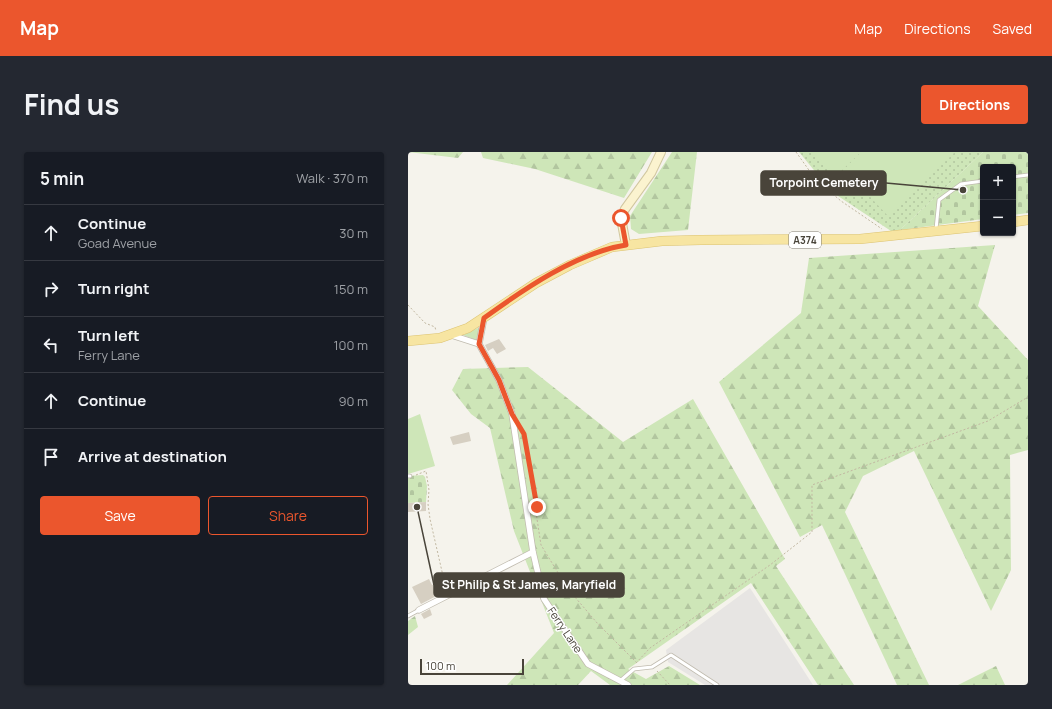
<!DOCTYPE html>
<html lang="en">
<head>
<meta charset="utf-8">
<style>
	:root { --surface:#171b24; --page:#242831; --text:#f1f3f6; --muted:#9ea1a6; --line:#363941; --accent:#eb562d }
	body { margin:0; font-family:Manrope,sans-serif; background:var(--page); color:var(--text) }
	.controls { position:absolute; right:12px; top:12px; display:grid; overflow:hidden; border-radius:4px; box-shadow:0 1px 3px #0004 }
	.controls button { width:36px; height:36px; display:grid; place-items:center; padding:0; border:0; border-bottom:1px solid var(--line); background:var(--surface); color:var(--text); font:20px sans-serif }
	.scale { position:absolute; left:12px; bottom:10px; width:104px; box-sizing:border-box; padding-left:4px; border:2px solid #49443a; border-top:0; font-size:11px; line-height:14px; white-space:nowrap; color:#49443a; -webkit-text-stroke:3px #fff; paint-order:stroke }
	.stop { position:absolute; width:12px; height:12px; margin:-9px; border:3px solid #eb562d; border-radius:50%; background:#fff }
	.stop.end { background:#eb562d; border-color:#fff; box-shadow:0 1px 4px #0008 }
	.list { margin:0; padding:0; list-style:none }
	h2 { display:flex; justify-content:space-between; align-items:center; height:52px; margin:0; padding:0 16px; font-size:17px }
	h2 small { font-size:13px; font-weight:400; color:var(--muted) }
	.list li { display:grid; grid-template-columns:26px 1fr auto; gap:12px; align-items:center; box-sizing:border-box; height:56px; padding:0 16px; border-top:1px solid var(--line) }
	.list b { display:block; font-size:15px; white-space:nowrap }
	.list p { margin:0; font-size:13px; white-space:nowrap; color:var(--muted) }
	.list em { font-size:13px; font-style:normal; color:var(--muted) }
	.actions { display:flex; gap:8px; padding:12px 16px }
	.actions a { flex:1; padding:9px 0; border:1px solid var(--accent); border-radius:4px; text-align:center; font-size:14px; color:var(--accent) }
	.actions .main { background:var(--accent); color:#fff }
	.icon { flex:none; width:22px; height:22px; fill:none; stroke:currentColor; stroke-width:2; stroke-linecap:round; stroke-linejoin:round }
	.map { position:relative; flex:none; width:620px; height:533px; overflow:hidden; border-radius:4px }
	header { display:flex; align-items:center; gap:24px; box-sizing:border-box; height:56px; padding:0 20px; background:var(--accent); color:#fff }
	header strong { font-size:19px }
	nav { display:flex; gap:22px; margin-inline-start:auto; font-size:14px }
	.intro { display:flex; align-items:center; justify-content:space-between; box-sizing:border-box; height:96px; padding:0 24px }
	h1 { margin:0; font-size:28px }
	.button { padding:10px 18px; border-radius:4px; background:var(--accent); color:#fff; font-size:14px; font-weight:700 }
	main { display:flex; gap:24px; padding:0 24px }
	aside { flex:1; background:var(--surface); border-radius:4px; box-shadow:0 1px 3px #0004 }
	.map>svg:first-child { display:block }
	.grass { fill:url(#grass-tufts) }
	.forest { fill:url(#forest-firs) }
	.cemetery { fill:url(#cemetery-stones) }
	.park { fill:url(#park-dots) }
	.garden { fill:#cee6b8 }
	.parking { fill:#e7e5e3 }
	.building { fill:#d6cfc2 }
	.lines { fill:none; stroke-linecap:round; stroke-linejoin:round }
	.lane-casing { stroke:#c0bbaf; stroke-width:4.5 }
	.street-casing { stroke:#c0bbaf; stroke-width:7 }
	.secondary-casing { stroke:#d1c79f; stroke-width:10 }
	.primary-casing { stroke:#dcc372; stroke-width:10 }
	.path { stroke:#c1b7a1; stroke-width:1; stroke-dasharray:2 2; stroke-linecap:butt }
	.lane { stroke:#fff; stroke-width:3 }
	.street { stroke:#fff; stroke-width:5.5 }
	.secondary { stroke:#fbf3cf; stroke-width:8 }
	.primary { stroke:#f7e5a2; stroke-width:9 }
	.route { stroke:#eb562d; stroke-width:5 }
	.labels { text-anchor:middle; stroke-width:3; stroke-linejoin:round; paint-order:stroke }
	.shield { fill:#fff; stroke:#807c75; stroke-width:1 }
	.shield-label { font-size:10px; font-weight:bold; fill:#49443a }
	.street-label { font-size:11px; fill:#49443a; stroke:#fff }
	.leader { fill:none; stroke:#49443a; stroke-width:1.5 }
	.callout-dot { fill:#49443a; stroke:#fff; stroke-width:1.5 }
	.callout { fill:#49443a; stroke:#49443a; stroke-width:1.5 }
	.callout-label { font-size:12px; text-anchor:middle; font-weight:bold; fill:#fff }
</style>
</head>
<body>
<header>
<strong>Map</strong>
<nav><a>Map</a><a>Directions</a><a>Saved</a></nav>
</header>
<div class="intro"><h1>Find us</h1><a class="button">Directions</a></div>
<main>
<aside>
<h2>5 min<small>Walk · 370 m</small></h2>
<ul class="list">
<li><svg class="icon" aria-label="ahead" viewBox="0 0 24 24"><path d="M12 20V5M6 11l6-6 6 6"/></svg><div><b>Continue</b><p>Goad Avenue</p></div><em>30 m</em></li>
<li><svg class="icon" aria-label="right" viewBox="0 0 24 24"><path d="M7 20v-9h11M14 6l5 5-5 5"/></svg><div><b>Turn right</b></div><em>150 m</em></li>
<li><svg class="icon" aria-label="left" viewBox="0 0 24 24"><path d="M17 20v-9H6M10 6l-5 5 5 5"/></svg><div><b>Turn left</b><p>Ferry Lane</p></div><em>100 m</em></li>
<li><svg class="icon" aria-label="ahead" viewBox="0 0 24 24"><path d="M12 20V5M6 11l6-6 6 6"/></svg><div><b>Continue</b></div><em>90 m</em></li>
<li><svg class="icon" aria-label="arrive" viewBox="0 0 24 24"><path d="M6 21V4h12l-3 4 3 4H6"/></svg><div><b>Arrive at destination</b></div></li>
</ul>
<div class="actions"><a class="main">Save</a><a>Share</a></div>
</aside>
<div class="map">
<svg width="620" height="533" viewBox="0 0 620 533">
	<defs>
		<pattern id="grass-tufts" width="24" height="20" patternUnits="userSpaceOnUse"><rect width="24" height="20" fill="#cee6b8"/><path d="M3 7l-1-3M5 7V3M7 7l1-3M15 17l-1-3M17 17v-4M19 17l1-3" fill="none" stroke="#b2c69f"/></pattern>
		<pattern id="forest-firs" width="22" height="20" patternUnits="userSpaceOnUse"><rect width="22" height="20" fill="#cee6b8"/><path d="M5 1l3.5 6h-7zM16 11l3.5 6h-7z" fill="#b2c69f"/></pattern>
		<pattern id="cemetery-stones" width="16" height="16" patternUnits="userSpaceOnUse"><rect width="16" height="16" fill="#cee6b8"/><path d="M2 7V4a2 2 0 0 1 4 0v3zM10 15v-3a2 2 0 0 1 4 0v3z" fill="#b2c69f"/></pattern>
		<pattern id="park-dots" width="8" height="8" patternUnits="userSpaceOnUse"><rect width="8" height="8" fill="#cee6b8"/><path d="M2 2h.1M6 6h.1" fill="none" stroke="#b2c69f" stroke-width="1.8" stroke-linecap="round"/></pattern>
	</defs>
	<rect width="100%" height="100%" fill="#f5f3ec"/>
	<path class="grass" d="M72,175L68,188L55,183Z"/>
	<path class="forest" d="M0,0H55L50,6Z
		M73,0H244L216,46L127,17L75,6Z
		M264,0H289L280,78L231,82L223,77L222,64Z
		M587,93L570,154L620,208V298L602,303L603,418L583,459L506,299L455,324L437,360L521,533H489L414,373L392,385L311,230L393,161L401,106Z
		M120,215L215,290L285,247L377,407L368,414L446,533H410L343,431L220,517L238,527L261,514L292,533H202L183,519L170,533H99L146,481L106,379L82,276L63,262L44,238L55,217Z
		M7,464L10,475L0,483V469Z
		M588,514L597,533H550Z"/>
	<path class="cemetery" d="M575,0H620V61L605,63V15H575V67L492,78Z
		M15,323L17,325L19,334L18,350L0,351V324Z"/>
	<path class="park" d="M391,0H575L492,78L483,79L424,40Z"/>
	<path class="garden" d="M405,0H453L428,24Z
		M458,0H547L480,64L438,19Z
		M12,262L27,314L0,322V267Z"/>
	<path class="parking" d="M342,436L405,533H297L260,510L258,498Z"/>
	<path class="building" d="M91,187L98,197L89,202L85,196L80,199L77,193Z
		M61,280L63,289L45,293L42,285Z
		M18,350V359L0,360V351Z
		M21,427L24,433L31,430L36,440L13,452L4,435Z
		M22,457L24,463L16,467L13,462Z"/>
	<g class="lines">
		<g class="lane-casing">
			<path id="lane" d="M605,25L620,23
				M528,77L531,48L553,32L575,29
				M0,324H2
				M0,464L11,458
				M212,529L226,517L244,515L263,503L309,533"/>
		</g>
		<g class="street-casing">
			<path id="street" d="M76,166L71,192L91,228L104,262L125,400L136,447L180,512L220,533
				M43,183L71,192
				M11,458L125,400"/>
		</g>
		<g class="secondary-casing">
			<path id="secondary" d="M218,93L213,66L217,57L243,21L253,0"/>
		</g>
		<g class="primary-casing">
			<path id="primary" d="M605,70L620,68
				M0,189L32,186L60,176L128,131L162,113L204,95L254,89L293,88L452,87L575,74"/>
		</g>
		<path class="path" d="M388,0L408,28L433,49L474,77
			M0,153L17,171L27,175L28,179
			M113,278L116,282L133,393L160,437L190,472L228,510
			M8,323L18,319L21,338L20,352L22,367L38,437
			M228,511L242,496L362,413L404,380V333L580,269L620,245
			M249,519L262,533"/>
		<use href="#lane" class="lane"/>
		<use href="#street" class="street"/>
		<use href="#secondary" class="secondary"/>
		<use href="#primary" class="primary"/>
	</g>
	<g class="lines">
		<path class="route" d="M129,355L116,282L104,262L91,228L71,192L76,166C116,137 168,101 218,93L213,66"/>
	</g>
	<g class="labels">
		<rect class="shield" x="381" y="80" width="32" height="16" rx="3"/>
		<g class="shield-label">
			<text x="397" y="92">A374</text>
		</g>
		<g class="street-label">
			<text transform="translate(157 478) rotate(56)" y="4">Ferry Lane</text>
		</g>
	</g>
	<path class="leader" d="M555 38L478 31M9 355L26 433"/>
	<g class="callout-dot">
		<circle cx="555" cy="38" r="4"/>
		<circle cx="9" cy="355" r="4"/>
	</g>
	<g class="callout">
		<rect x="353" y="19" width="125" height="24" rx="4"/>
		<rect x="26" y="421" width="190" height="24" rx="4"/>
	</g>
	<g class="callout-label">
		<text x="416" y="35">Torpoint Cemetery</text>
		<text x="121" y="437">St Philip &amp; St James, Maryfield</text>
	</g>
</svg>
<div class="controls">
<button>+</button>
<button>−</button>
</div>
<div class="scale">100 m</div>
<div class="stop" style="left:213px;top:66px"></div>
<div class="stop end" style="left:129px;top:355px"></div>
</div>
</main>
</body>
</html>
